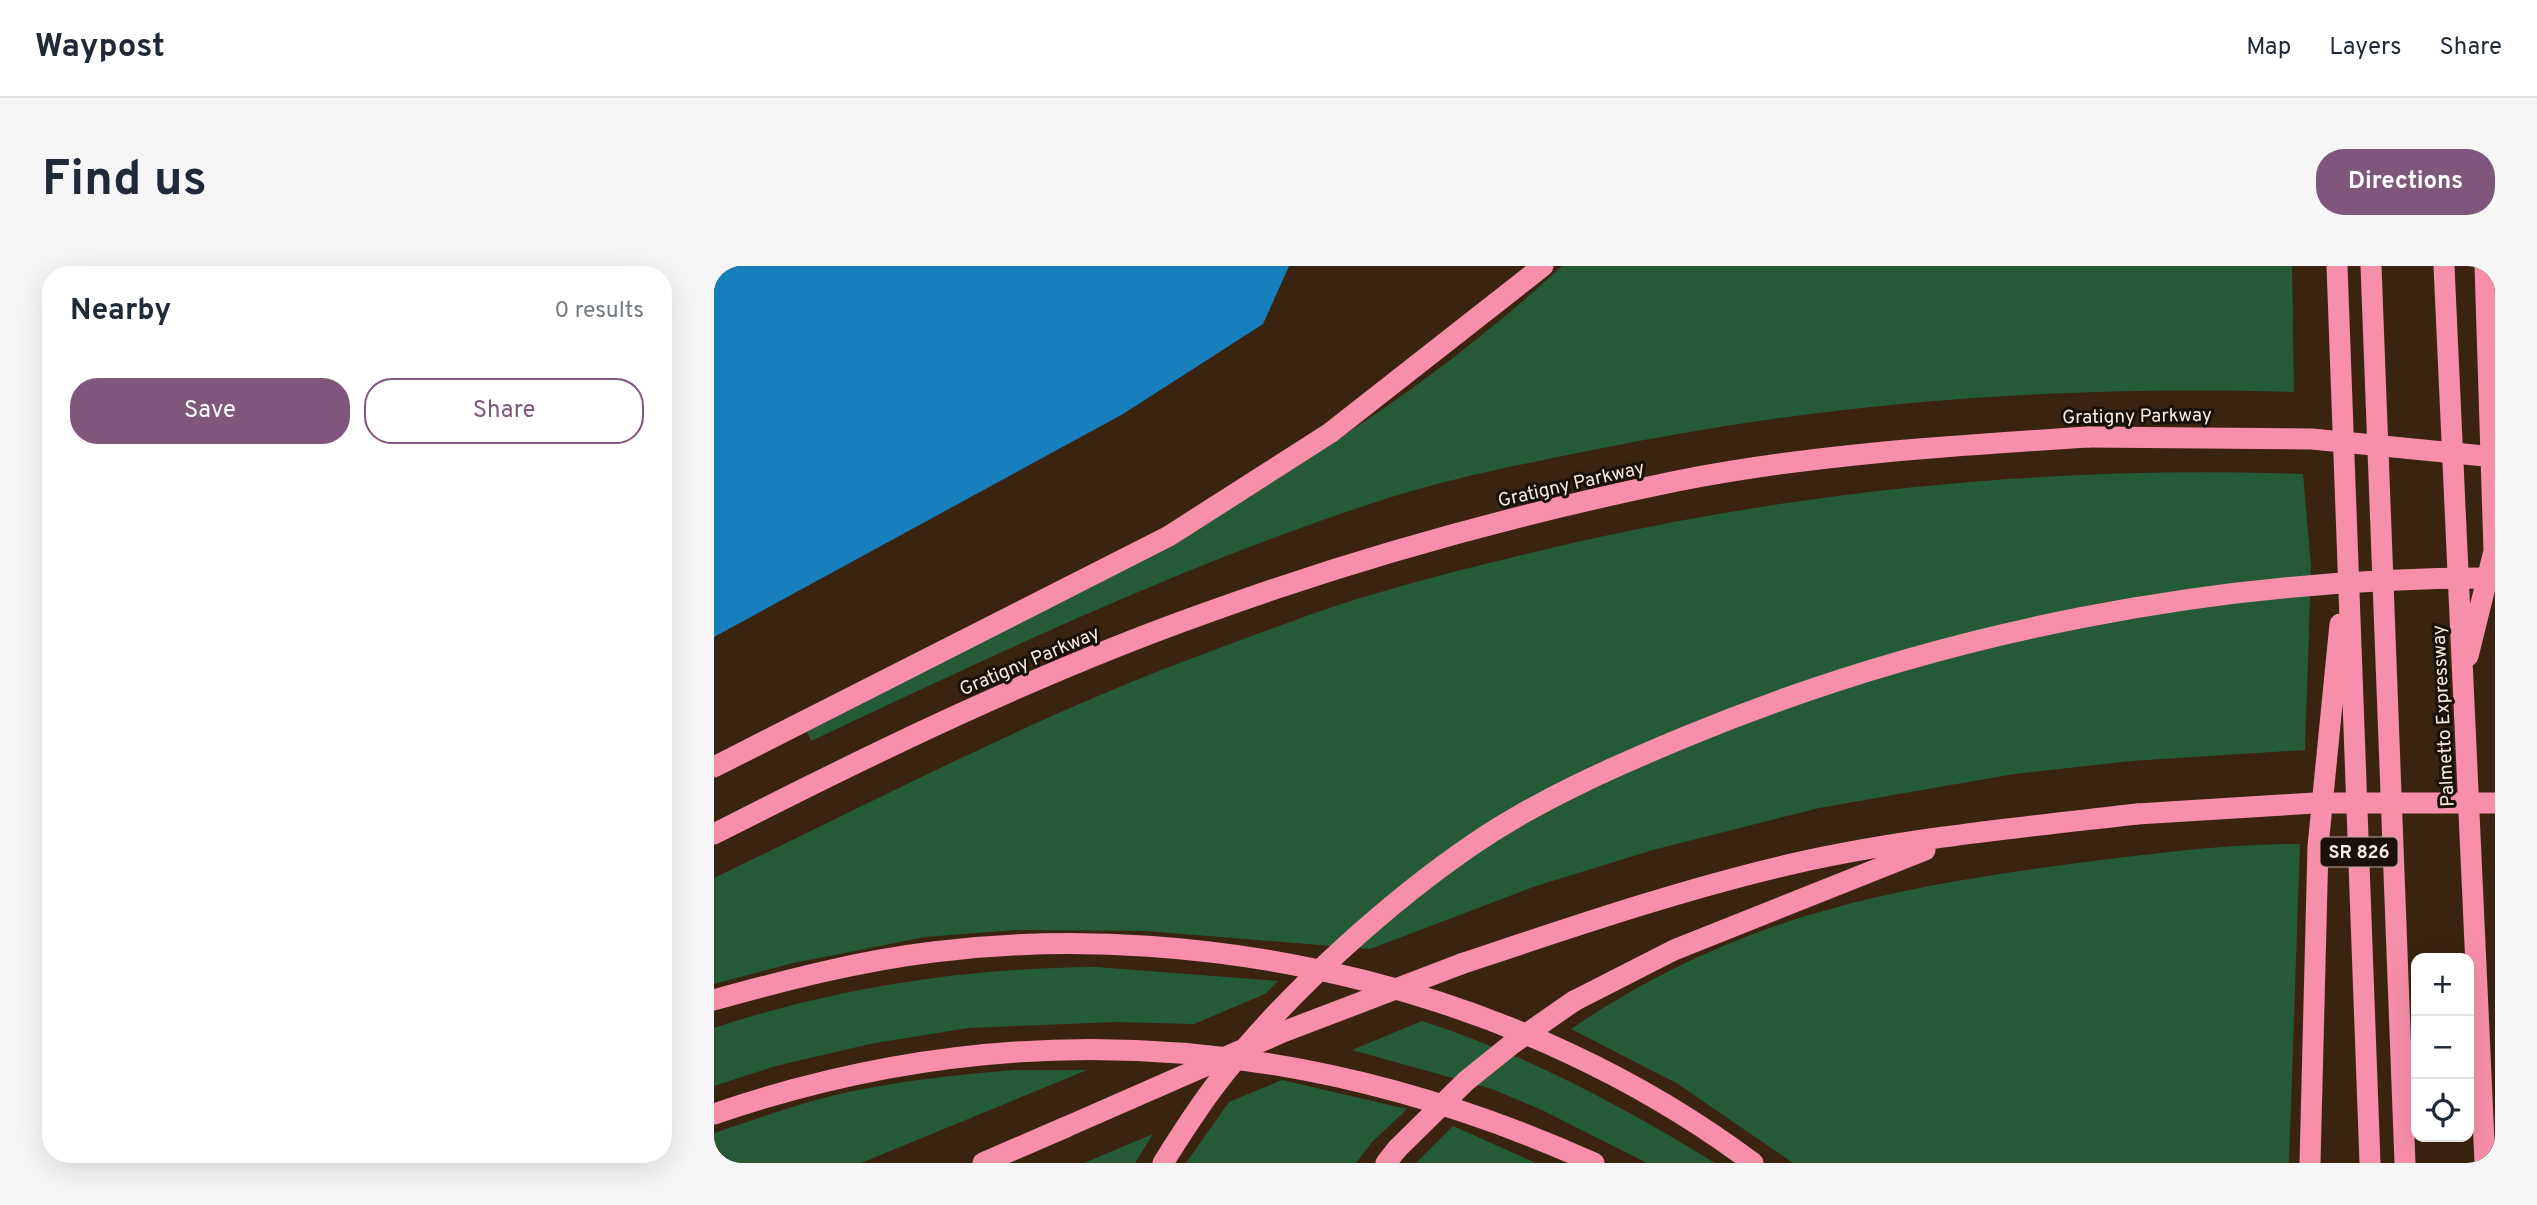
<!DOCTYPE html>
<html lang="en">
<head>
<meta charset="utf-8">
<style>
	:root { --surface:#fff; --page:#f6f6f7; --text:#1f2937; --muted:#747a83; --line:#e0e1e3; --accent:#7f577c }
	body { margin:0; font-family:Overpass,sans-serif; background:var(--page); color:var(--text) }
	.controls { position:absolute; right:21px; bottom:21px; display:grid; overflow:hidden; border-radius:14px; box-shadow:0 7px 28px #0002 }
	.controls button { width:63px; height:63px; display:grid; place-items:center; padding:0; border:0; border-bottom:2px solid var(--line); background:var(--surface); color:var(--text); font:35px sans-serif }
	.list { margin:0; padding:0; list-style:none }
	h2 { display:flex; justify-content:space-between; align-items:center; height:91px; margin:0; padding:0 28px; font-size:30px }
	h2 small { font-size:23px; font-weight:400; color:var(--muted) }
	.actions { display:flex; gap:14px; padding:21px 28px }
	.actions a { flex:1; padding:16px 0; border:2px solid var(--accent); border-radius:28px; text-align:center; font-size:24px; color:var(--accent) }
	.actions .main { background:var(--accent); color:#fff }
	.icon { flex:none; width:38px; height:38px; fill:none; stroke:currentColor; stroke-width:2; stroke-linecap:round; stroke-linejoin:round }
	.map { position:relative; flex:none; width:1781px; height:897px; overflow:hidden; border-radius:28px }
	header { display:flex; align-items:center; gap:42px; box-sizing:border-box; height:98px; padding:0 35px; background:var(--surface); border-bottom:2px solid var(--line) }
	header strong { font-size:33px }
	nav { display:flex; gap:38px; margin-inline-start:auto; font-size:24px }
	.intro { display:flex; align-items:center; justify-content:space-between; box-sizing:border-box; height:168px; padding:0 42px }
	h1 { margin:0; font-size:49px }
	.button { padding:18px 32px; border-radius:28px; background:var(--accent); color:#fff; font-size:24px; font-weight:700 }
	main { display:flex; gap:42px; padding:0 42px }
	aside { flex:1; background:var(--surface); border-radius:28px; box-shadow:0 7px 28px #0002 }
	.map>svg:first-child { display:block }
	.green { fill:#255a37 }
	.water { fill:#187fbd }
	.lines { fill:none; stroke-linecap:round; stroke-linejoin:round }
	.highway { stroke:#f88faa; stroke-width:21 }
	.highway-bridge { stroke:#f88faa; stroke-width:21 }
	.labels { text-anchor:middle; stroke-width:6; stroke-linejoin:round; paint-order:stroke }
	.shield { fill:#1a1008; stroke:#b7a99e; stroke-width:2 }
	.shield-label { font-size:18px; font-weight:bold; fill:#faebdf }
	.street-label { font-size:19px; fill:#faebdf; stroke:#1a1008 }
</style>
</head>
<body>
<header>
<strong>Waypost</strong>
<nav><a>Map</a><a>Layers</a><a>Share</a></nav>
</header>
<div class="intro"><h1>Find us</h1><a class="button">Directions</a></div>
<main>
<aside>
<h2>Nearby<small>0 results</small></h2>
<ul class="list">
</ul>
<div class="actions"><a class="main">Save</a><a>Share</a></div>
</aside>
<div class="map">
<svg width="1781" height="897" viewBox="0 0 1781 897">
	<rect width="100%" height="100%" fill="#3a2410"/>
	<path class="green" d="M848,0H1578L1580,126C1343,119 1112,136 879,184C809,198 736,212 668,234C471,298 284,387 97,475L92,464C355,327 628,204 848,0Z
		M1589,208L1597,301L1591,484L1417,495L1300,508L1105,542L939,584L822,620L656,683L432,665L301,664L211,671L75,698L0,718V612C138,546 274,475 415,417C474,393 535,371 595,349C665,324 739,306 812,288C1066,226 1327,199 1589,208Z
		M1586,578L1575,897H1079L964,818L857,763C1016,655 1162,624 1349,599C1428,589 1507,578 1586,578Z
		M382,701L564,715L551,728L480,758L402,756L254,762L156,778L62,800L0,820V762C125,721 251,702 382,701Z
		M708,755C813,789 907,839 1001,897H933L828,844L778,823L638,784Z
		M301,804H373L147,897H0V867C37,855 75,841 113,831C174,816 238,809 301,804Z
		M568,814L693,843L658,876L642,897H472L515,836Z
		M739,860L822,897H702Z
		M439,868L421,897H370Z"/>
	<path class="water" d="M0,0H575L549,58L409,148L0,371Z"/>
	<g class="lines">
		<path class="highway" d="M1623,0L1656,897
			M1657,0L1691,897
			M1730,0L1771,897
			M1754,390L1780,285L1771,0
			M0,501L455,270L616,167L829,0
			M0,568C159,487 321,408 489,348C643,292 802,248 963,215C1099,188 1236,180 1374,171
			M747,698C858,661 969,623 1082,597C1194,572 1310,561 1423,548
			M0,734C72,714 145,695 219,686C501,651 811,726 1039,897
			M860,735L960,684L1211,584
			M0,848C300,745 593,768 880,897
			M269,897L352,861
			M672,897L683,883
			M1596,897L1604,580L1626,358"/>
		<path class="highway-bridge" d="M1374,171L1598,173L1781,191
			M1423,548L1600,537H1781
			M352,861L569,766L747,698
			M683,883L752,815L798,778L860,735
			M449,897C469,865 490,832 514,803C577,724 677,634 761,577C826,533 899,501 971,471C1226,365 1506,311 1781,312"/>
	</g>
	<g class="labels">
		<rect class="shield" x="1606.5" y="571.5" width="77" height="29" rx="5"/>
		<g class="shield-label">
			<text x="1645" y="592">SR 826</text>
		</g>
		<g class="street-label">
			<text transform="translate(1423 149) rotate(-1)" y="7">Gratigny Parkway</text>
			<text transform="translate(857 217) rotate(-13)" y="7">Gratigny Parkway</text>
			<text transform="translate(315 394) rotate(-23)" y="7">Gratigny Parkway</text>
			<text transform="translate(1728 450) rotate(-93)" y="7">Palmetto Expressway</text>
		</g>
	</g>
</svg>
<div class="controls">
<button>+</button>
<button>−</button>
<button><svg class="icon" aria-label="locate" viewBox="0 0 24 24"><circle cx="12" cy="12" r="6"/><path d="M12 2v4M12 18v4M2 12h4M18 12h4"/></svg></button>
</div>
</div>
</main>
</body>
</html>
